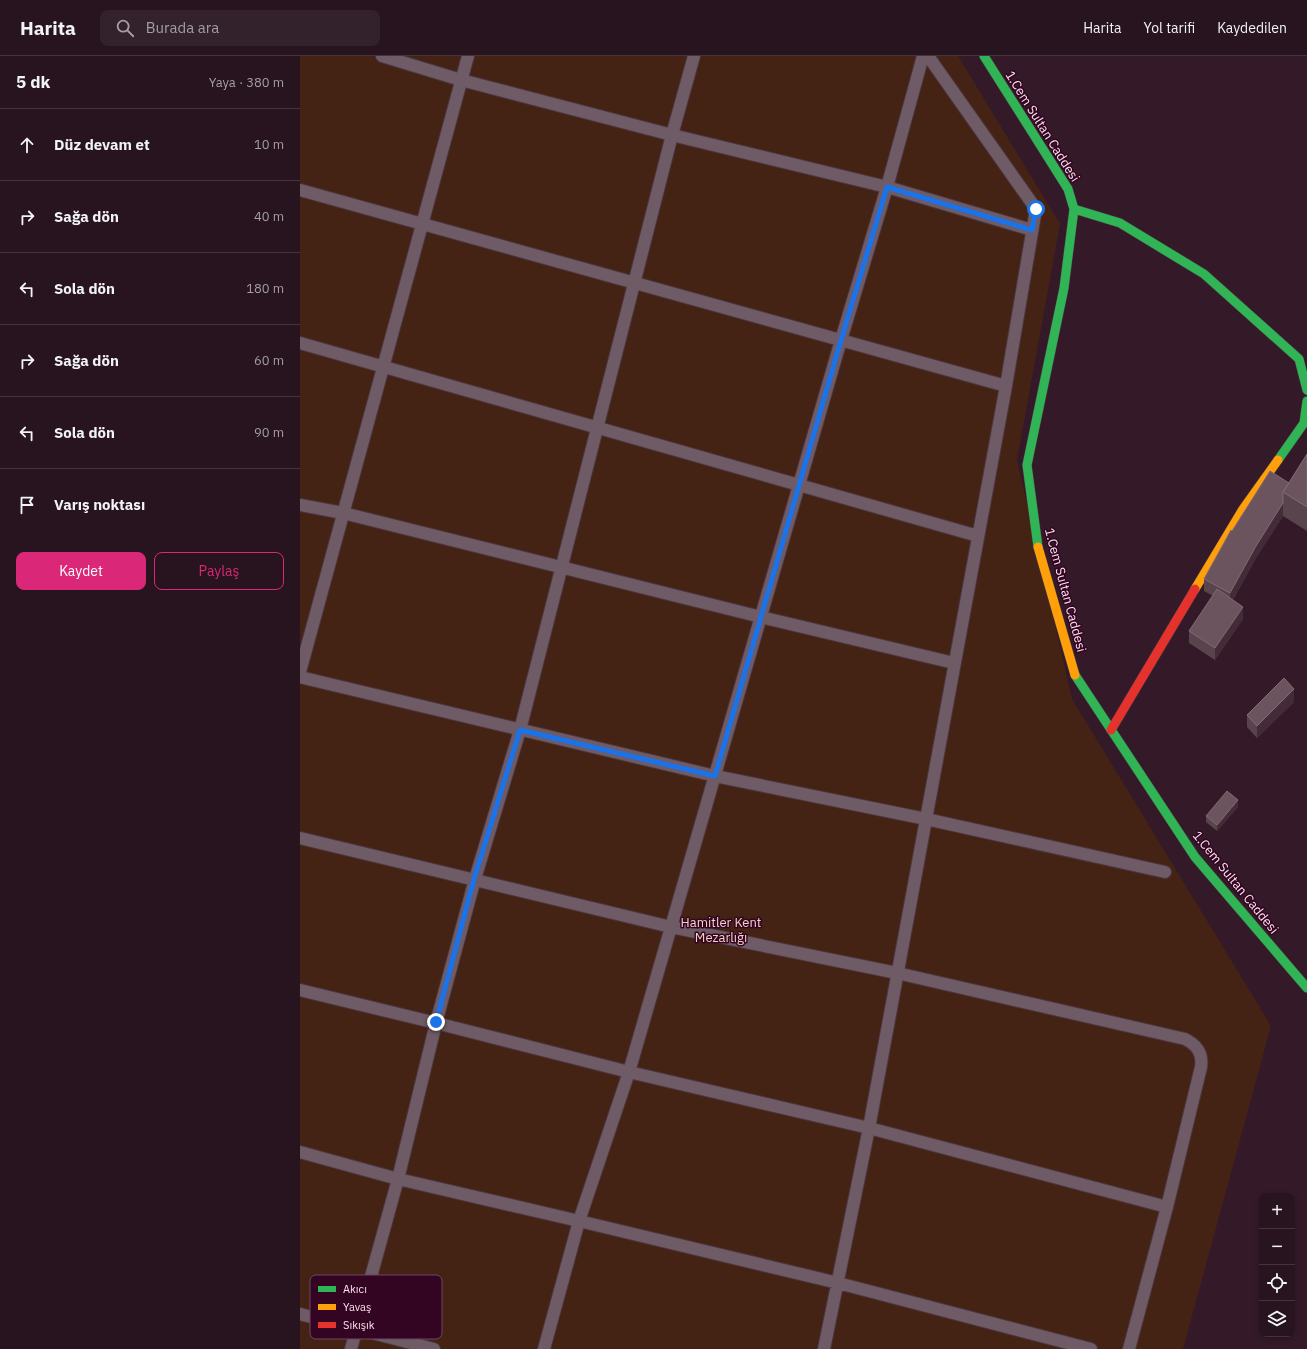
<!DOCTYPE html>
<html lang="tr">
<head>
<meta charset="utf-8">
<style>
	:root { --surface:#27141f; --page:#33212c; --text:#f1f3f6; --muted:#a49ea4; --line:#43333d; --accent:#db2777 }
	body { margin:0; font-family:"IBM Plex Sans",sans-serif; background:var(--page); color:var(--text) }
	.controls { position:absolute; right:12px; bottom:12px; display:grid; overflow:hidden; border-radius:8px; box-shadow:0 2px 6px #0003 }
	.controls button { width:36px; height:36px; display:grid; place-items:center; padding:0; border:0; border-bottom:1px solid var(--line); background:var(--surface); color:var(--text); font:20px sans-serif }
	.stop { position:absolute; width:12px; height:12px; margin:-9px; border:3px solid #1a73e8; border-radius:50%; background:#fff }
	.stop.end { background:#1a73e8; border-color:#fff; box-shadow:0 1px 4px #0008 }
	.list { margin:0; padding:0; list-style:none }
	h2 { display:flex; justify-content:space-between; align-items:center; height:52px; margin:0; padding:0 16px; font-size:17px }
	h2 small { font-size:13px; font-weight:400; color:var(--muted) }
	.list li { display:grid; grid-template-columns:26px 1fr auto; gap:12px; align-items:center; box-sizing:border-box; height:72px; padding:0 16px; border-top:1px solid var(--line) }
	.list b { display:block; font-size:15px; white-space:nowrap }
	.list em { font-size:13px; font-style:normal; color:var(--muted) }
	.actions { display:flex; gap:8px; padding:12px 16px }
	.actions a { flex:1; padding:9px 0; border:1px solid var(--accent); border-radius:8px; text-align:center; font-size:14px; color:var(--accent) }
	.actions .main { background:var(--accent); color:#fff }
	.icon { flex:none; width:22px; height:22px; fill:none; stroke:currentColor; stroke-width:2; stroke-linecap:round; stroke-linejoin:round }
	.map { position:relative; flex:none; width:1007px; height:1293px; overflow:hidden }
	header { display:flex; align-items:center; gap:24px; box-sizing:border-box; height:56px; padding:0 20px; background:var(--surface); border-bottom:1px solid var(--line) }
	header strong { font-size:19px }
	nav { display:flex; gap:22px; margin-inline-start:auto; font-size:14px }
	.search { width:280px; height:36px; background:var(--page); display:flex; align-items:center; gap:10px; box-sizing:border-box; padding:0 14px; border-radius:8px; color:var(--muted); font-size:15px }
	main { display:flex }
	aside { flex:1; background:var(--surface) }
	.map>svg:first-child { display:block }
	.green { fill:#452314 }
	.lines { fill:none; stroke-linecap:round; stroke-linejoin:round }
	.lane-casing { stroke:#4b3742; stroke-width:14 }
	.fast-casing { stroke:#4b3742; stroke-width:10 }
	.slow-casing { stroke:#4b3742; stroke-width:10 }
	.jam-casing { stroke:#4b3742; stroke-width:10 }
	.lane { stroke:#6f5b66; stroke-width:12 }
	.fast { stroke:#30b455; stroke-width:9 }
	.slow { stroke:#ff9f0a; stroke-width:9 }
	.jam { stroke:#e5322d; stroke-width:9 }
	.wall { fill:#59434c }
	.shaded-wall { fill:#432b37 }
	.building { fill:#6b545e; stroke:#826a74 }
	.route { stroke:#1a73e8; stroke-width:5 }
	.labels { text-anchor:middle; stroke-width:3; stroke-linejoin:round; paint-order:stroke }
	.street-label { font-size:13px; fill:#fce2ef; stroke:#330522 }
	.park-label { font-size:13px; fill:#f5d2c2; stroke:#330522 }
	.key { fill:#330522; stroke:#6f4760; stroke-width:1 }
	.key-label { font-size:11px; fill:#fce2ef }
</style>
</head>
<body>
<header>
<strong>Harita</strong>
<div class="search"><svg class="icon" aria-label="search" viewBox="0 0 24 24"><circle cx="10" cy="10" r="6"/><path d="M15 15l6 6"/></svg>Burada ara</div>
<nav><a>Harita</a><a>Yol tarifi</a><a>Kaydedilen</a></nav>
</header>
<main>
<aside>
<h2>5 dk<small>Yaya · 380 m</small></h2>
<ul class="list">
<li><svg class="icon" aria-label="ahead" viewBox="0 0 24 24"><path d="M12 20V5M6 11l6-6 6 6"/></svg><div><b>Düz devam et</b></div><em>10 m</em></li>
<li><svg class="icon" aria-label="right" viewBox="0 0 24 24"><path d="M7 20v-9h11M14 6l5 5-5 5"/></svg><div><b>Sağa dön</b></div><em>40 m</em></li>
<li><svg class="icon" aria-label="left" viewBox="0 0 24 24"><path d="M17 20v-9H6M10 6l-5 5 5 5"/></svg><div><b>Sola dön</b></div><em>180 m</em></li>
<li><svg class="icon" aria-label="right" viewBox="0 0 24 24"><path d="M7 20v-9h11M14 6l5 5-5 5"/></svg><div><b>Sağa dön</b></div><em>60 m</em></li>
<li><svg class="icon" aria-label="left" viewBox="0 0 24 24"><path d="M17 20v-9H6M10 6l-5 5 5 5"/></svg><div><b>Sola dön</b></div><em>90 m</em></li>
<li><svg class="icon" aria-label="arrive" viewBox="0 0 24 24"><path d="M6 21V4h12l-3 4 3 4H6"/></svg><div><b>Varış noktası</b></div></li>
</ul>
<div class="actions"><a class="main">Kaydet</a><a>Paylaş</a></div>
</aside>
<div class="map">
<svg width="1007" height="1293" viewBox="0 0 1007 1293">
	<rect width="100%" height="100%" fill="#341a29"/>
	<path class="green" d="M0,0H658L760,168L717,404L772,643L971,970L883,1293H0Z"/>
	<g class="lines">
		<g class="lane-casing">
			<path id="lane" d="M82,0L161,24L372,79L587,131L732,174
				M0,134L706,330
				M0,287L678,480
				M0,449L43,457L461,561L654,607
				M0,616L168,0
				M0,621L415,720L626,763L865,816
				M0,782L371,871L597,917L885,983C897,989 903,997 901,1011L867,1151L829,1293
				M0,934L136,967L329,1016L569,1072L867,1151
				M0,1096L98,1123L279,1165L538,1227L791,1293
				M0,1258L134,1293
				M51,1293L98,1123L136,967L175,823L220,674L372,79L394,0
				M244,1293L279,1165L329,1016L541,284L587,131L623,0
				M524,1293L569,1072L706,330L736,153L628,0"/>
		</g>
		<g class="fast-casing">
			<path id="fast" d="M684,0L768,133L774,153L764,232L727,409L738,491
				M774,153L820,167L904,218L999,303L1007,334
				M978,404L1004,367L1007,345
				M775,619L895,801L1007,932"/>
		</g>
		<g class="slow-casing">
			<path id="slow" d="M738,491L775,619
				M895,533L943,453L978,404"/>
		</g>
		<g class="jam-casing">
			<path id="jam" d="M811,674L895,533"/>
		</g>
		<use href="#lane" class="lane"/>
		<use href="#fast" class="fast"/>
		<use href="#slow" class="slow"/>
		<use href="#jam" class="jam"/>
	</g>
	<path class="wall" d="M1007,398V475L983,460L956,502L933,544L943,563L915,604L889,587V575L913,540L904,535V523L932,475L989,427Z
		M994,646L957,682L947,671V659Z
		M938,751L917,775L906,766V760Z"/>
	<path class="shaded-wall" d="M983,447V460L956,502L930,549V537L956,490Z
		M943,551V563L915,604V592Z
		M994,633V646L957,682V670Z
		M938,744V751L917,775V769Z"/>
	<path class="building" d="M1007,398V451L983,436Z
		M970,415L989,427L983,436V447L956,490L930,537L904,523L931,474L932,475Z
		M917,533L943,551L915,592L889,575Z
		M984,622L994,633L957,670L947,659Z
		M927,735L938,744L917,769L906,760Z"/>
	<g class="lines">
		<path class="route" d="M136,966L174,823L220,674L415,720L541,284L587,131L732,174L736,153"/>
	</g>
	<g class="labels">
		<g class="street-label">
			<text transform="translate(743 70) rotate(58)" y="5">1.Cem Sultan Caddesi</text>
			<text transform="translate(766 534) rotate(75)" y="5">1.Cem Sultan Caddesi</text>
			<text transform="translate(936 826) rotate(51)" y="5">1.Cem Sultan Caddesi</text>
		</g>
		<g class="park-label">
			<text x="421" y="871">Hamitler Kent<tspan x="421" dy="15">Mezarlığı</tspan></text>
		</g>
	</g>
	<rect x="10" y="1219" width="132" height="64" rx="6" class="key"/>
	<rect x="18" y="1230" width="18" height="6" fill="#30b455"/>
	<rect x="18" y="1248" width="18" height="6" fill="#ff9f0a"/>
	<rect x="18" y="1266" width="18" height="6" fill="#e5322d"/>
	<g class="key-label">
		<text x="43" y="1237">Akıcı</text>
		<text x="43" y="1255">Yavaş</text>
		<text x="43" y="1273">Sıkışık</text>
	</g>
</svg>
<div class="controls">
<button>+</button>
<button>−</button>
<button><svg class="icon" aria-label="locate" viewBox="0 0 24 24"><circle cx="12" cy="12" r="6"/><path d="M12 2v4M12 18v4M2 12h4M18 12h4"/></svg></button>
<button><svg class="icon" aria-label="layers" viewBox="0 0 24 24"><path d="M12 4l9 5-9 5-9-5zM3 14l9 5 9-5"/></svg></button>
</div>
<div class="stop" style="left:736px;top:153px"></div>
<div class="stop end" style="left:136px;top:966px"></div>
</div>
</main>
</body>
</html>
